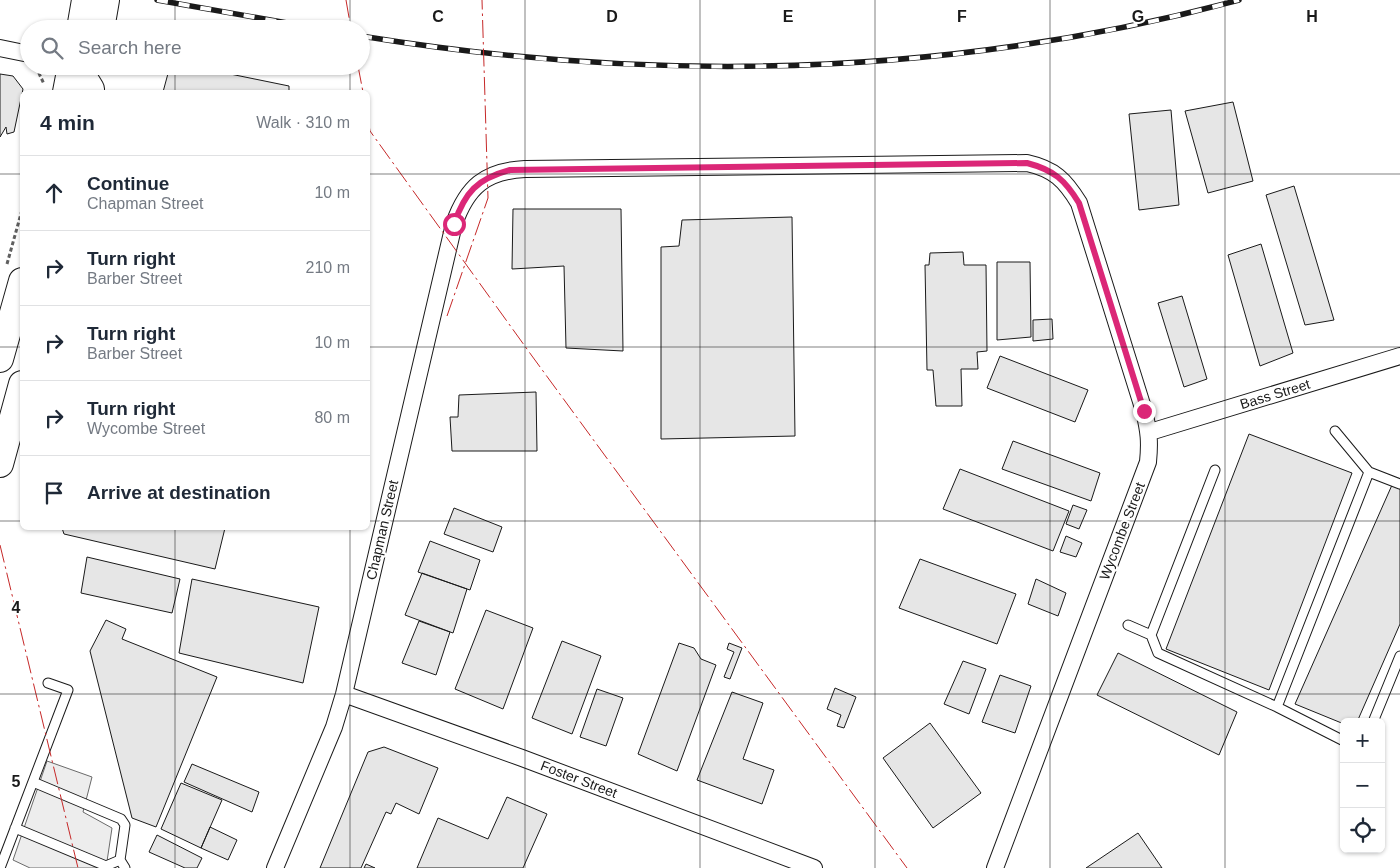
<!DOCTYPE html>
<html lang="en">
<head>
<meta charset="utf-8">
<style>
	:root { --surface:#fff; --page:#f6f6f7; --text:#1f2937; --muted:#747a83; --line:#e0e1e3 }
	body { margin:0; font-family:Arial,sans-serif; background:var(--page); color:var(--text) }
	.controls { position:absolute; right:15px; bottom:15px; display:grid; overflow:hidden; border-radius:8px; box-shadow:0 1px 4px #0004 }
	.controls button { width:45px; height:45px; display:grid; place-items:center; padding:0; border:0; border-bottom:1px solid var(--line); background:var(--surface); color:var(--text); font:25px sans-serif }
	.stop { position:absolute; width:15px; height:15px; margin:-11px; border:4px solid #db2777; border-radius:50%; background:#fff }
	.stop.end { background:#db2777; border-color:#fff; box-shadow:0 1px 5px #0008 }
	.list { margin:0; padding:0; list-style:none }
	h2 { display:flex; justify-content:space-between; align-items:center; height:65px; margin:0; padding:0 20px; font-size:21px }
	h2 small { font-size:16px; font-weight:400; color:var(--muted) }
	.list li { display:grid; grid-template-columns:32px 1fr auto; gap:15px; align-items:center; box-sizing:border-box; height:75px; padding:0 20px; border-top:1px solid var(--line) }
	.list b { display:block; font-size:19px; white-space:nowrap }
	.list p { margin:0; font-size:16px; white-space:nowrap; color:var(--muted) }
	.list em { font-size:16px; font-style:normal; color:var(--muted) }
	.icon { flex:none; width:28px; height:28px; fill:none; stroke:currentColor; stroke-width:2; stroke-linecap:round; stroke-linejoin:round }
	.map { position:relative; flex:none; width:1400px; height:868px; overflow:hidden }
	.search { position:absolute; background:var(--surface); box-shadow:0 1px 4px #0004; left:20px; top:20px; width:350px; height:55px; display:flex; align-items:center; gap:12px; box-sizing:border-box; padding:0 18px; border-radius:28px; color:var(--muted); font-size:19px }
	.panel { position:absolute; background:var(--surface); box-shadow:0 1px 4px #0004; left:20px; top:90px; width:350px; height:440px; border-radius:8px }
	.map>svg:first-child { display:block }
	.parking { fill:#ededed; stroke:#6a6a6a }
	.building { fill:#e6e6e6; stroke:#1a1a1a }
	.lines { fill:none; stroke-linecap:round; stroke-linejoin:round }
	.lane-casing { stroke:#1a1a1a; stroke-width:11 }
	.street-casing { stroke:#1a1a1a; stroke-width:18 }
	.primary-casing { stroke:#1a1a1a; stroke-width:28 }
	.path { stroke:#5f5f5f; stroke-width:3; stroke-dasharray:4 2.5; stroke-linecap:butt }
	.lane { stroke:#fff; stroke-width:9 }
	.street { stroke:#fff; stroke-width:16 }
	.primary { stroke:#fff; stroke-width:26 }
	.rail-casing { stroke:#1a1a1a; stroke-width:5.5 }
	.rail { stroke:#fff; stroke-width:4; stroke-dasharray:11; stroke-linecap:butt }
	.power { stroke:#c62828; stroke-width:1; stroke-dasharray:18 4 2.5 4; stroke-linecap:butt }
	.route { stroke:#db2777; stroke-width:6 }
	.grid { fill:none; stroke:#1a1a1a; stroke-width:1; stroke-opacity:0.55 }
	.labels { text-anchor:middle; stroke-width:4; stroke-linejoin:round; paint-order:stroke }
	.street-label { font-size:14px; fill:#1a1a1a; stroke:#fff }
	.grid-label { font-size:16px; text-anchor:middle; font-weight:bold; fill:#1a1a1a; stroke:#fff; stroke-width:4; stroke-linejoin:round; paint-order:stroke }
</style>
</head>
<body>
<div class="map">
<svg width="1400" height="868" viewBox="0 0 1400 868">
	<rect width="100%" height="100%" fill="#fff"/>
	<path class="parking" d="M47,761L92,777L83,812L112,828L106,868H30L13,860Z"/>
	<path class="building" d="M170,66H191L289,86V92H163Z
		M0,74L13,76L23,89L14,132L7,134L6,127L0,137Z
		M1233,102L1253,181L1208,193L1185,111Z
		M1171,110L1179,205L1139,210L1129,114Z
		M1294,186L1334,320L1305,325L1266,195Z
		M513,209H621L623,351L566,348L564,266L512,269Z
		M792,217L795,436L661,439V247L679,246L682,220Z
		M1261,244L1293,353L1260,366L1228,255Z
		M963,252L964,265H986L987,351L977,352L978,369H961L962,406H936L933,370H927L925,265H929L930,253Z
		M997,262H1030L1031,337L997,340Z
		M1182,296L1207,379L1184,387L1158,303Z
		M1052,319L1053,339L1033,341V320Z
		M1000,356L1088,390L1075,422L987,388Z
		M536,392L537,451H452L450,417H458L459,395Z
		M1249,434L1352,473L1269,690L1166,649Z
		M1013,441L1100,473L1091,501L1002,469Z
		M960,469L1069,511L1053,551L943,509Z
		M1392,485L1400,489V624L1357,722H1344V724L1295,704Z
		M1073,505L1087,510L1079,529L1066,524Z
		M454,508L502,527L493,552L444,534Z
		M62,528H225L215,569L64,534Z
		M1066,536L1082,543L1076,557L1060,552Z
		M430,541L480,560L470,590L418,572Z
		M87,557L180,579L172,613L81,593Z
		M920,559L1016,594L997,644L899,608Z
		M422,573L467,589L453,633L405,615Z
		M192,579L319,607L303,683L179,653Z
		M1036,579L1066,593L1058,616L1028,604Z
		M486,610L533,628L503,709L455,689Z
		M106,620L126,629L122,639L217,677L156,827L132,818L90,651Z
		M419,621L450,632L436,675L402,663Z
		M562,641L601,656L572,734L532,718Z
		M679,643L694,648L701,659L716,665L677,771L638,754Z
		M729,643L742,648L730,679L724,677L734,652L727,649Z
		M1118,653L1237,712L1219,755L1097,695Z
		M963,661L986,669L969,714L944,704Z
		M1000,675L1031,686L1015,733L982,722Z
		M835,688L856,697L844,728L837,726L841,715L827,709Z
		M597,689L623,698L606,746L580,737Z
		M732,692L763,703L743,759L774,770L762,804L697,780Z
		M930,723L981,793L933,828L883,758Z
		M384,747L438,768L419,814L396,803L391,814L386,812L361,868H320L368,752Z
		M192,764L259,792L252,812L184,782Z
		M181,783L222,800L201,848L161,829Z
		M507,797L547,814L523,868H417L438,818L488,839Z
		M210,827L237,840L228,860L201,848Z
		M1138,833L1162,868H1086Z
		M157,835L202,858L197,868H185L149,852Z
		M366,864L375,868H364Z"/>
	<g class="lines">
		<g class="lane-casing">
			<path id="lane" d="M1335,431L1369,472
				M1128,625L1151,635L1158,653L1277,707L1344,741
				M1151,635L1215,470
				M1277,707L1369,472L1400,484
				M1373,722L1400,656
				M33,782L121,819L125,825L120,860
				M15,828L106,866L120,860L125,868
				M0,868L68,690L48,683"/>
		</g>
		<g class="street-casing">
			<path id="street" d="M0,48L29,54
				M1150,432L1400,356
				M344,694L522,758L814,868
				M275,868L334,727L344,694L454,224C467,187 485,171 525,169L1027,163C1054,169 1065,180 1079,203L1144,411C1149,432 1150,442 1148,462L995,868"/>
		</g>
		<g class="primary-casing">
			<path id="primary" d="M80,29L85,0
				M101,29L106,0
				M74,66L80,71L91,89
				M66,92L71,66
				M0,359L22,281
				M0,464L22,384"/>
		</g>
		<path class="path" d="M36,67L44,84
			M7,264L22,210"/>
		<use href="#lane" class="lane"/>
		<use href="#street" class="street"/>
		<use href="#primary" class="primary"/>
		<g class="rail-casing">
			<path id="rail" d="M157,0L321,29
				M361,36C657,84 949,78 1239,0"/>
		</g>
		<use href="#rail" class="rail"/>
		<path class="power" d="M346,0L351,29
			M358,66L363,92
			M368,119L370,131L532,356L907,868
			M447,316L488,198L482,0
			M0,545L78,868"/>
	</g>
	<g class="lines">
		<path class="route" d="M454,224C465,192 477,179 510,170L1027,163C1054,170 1065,180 1079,203L1144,411"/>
	</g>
	<path class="grid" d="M175,0V29M350,0V29M525,0V868M700,0V868M875,0V868M1050,0V868M1225,0V868M175,66V92M350,66V92M0,174H22M368,174H1400M0,347H22M368,347H1400M0,521H22M368,521H1400M175,528V868M350,528V868M0,694H1400"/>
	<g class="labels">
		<g class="street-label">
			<text transform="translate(1275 394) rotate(-17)" y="5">Bass Street</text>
			<text transform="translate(382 530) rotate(-77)" y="5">Chapman Street</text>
			<text transform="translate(1122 531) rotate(-69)" y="5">Wycombe Street</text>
			<text transform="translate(579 779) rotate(21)" y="5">Foster Street</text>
		</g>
	</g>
	<g class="grid-label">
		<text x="438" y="22">C</text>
		<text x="612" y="22">D</text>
		<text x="788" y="22">E</text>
		<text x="962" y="22">F</text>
		<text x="1138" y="22">G</text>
		<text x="1312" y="22">H</text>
		<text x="16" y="613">4</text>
		<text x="16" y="787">5</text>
	</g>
</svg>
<div class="controls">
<button>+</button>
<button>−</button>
<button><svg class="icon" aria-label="locate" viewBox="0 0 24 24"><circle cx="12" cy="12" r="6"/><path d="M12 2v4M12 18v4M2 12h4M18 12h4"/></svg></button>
</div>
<div class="stop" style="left:454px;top:224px"></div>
<div class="stop end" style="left:1144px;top:411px"></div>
<div class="search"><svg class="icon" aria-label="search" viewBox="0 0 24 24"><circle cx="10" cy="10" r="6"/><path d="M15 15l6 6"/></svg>Search here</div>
<section class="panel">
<h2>4 min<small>Walk · 310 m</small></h2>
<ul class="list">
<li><svg class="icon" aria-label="ahead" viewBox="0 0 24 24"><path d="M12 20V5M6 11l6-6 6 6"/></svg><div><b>Continue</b><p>Chapman Street</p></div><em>10 m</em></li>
<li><svg class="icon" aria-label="right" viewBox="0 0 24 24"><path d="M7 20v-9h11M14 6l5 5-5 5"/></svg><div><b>Turn right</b><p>Barber Street</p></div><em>210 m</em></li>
<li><svg class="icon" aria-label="right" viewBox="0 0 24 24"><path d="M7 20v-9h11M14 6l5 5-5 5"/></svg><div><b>Turn right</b><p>Barber Street</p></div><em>10 m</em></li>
<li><svg class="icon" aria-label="right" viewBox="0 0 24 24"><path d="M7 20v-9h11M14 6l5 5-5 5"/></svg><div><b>Turn right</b><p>Wycombe Street</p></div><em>80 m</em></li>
<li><svg class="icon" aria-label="arrive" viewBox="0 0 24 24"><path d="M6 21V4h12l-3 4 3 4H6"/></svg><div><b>Arrive at destination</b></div></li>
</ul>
</section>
</div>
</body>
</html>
